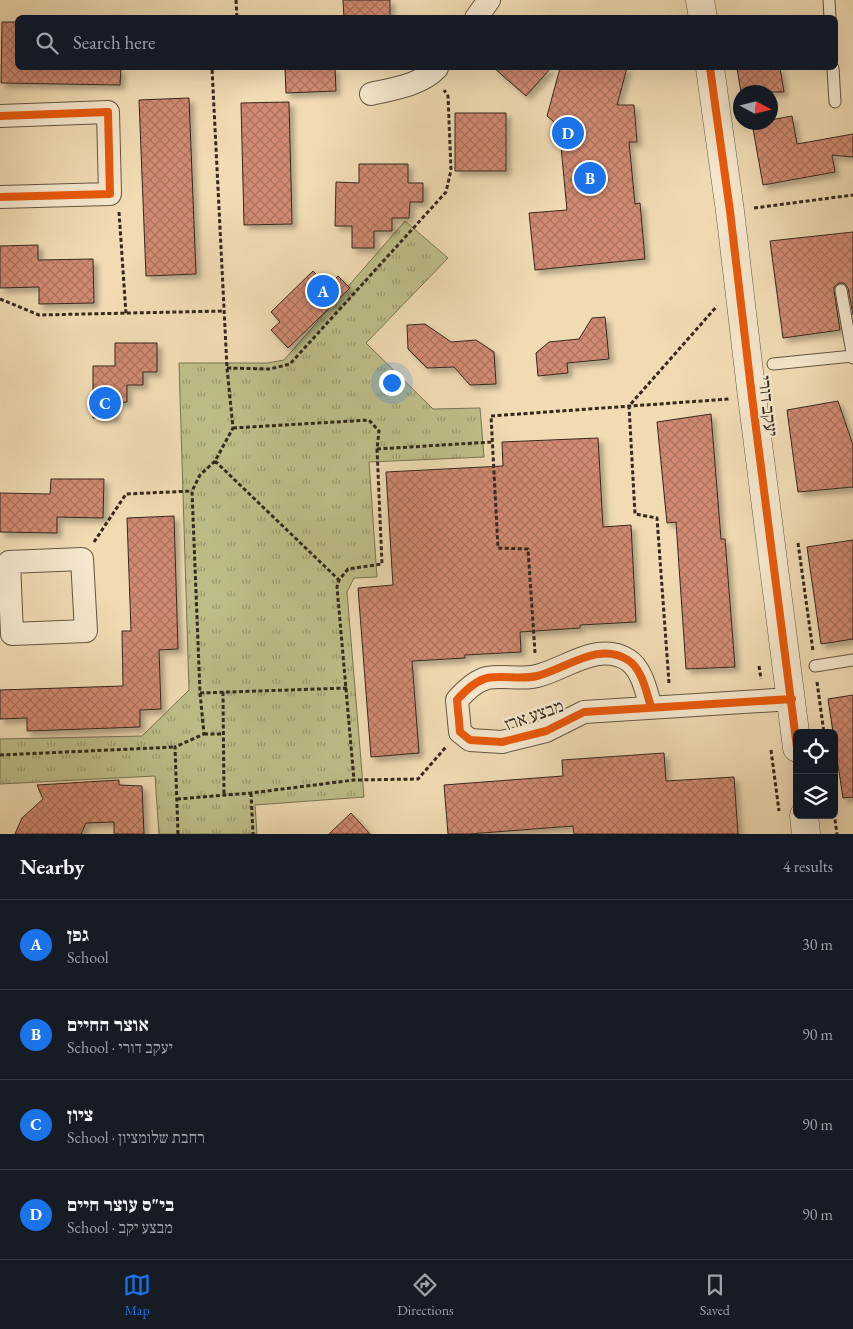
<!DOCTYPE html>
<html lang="en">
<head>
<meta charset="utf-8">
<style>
	:root { --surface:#171b24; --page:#20242c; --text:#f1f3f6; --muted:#9ea1a6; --line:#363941; --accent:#1a73e8 }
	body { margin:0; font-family:"EB Garamond","Frank Ruhl Libre",serif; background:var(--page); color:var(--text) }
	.controls { position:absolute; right:15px; bottom:15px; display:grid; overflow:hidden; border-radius:8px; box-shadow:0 5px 20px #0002 }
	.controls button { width:45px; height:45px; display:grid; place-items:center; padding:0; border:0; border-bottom:1px solid var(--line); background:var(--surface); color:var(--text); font:25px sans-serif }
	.compass { position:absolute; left:733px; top:85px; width:45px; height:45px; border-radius:50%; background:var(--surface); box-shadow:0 5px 20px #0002; rotate:97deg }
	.you { position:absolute; left:391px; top:382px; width:18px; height:18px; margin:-12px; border:4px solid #fff; border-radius:50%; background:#1a73e8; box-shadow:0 0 0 8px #1a73e833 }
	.badge { display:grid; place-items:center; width:32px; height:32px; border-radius:50%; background:var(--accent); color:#fff; font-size:16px; font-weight:700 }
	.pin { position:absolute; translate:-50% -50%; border:2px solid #fff; box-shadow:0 1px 5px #0006 }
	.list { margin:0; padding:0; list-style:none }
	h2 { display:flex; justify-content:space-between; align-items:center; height:65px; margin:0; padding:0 20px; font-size:21px }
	h2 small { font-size:16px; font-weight:400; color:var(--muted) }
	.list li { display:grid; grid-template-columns:32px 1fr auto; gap:15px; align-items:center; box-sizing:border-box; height:90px; padding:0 20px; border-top:1px solid var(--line) }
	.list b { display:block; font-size:19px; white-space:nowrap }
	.list p { margin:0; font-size:16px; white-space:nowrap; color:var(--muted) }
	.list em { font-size:16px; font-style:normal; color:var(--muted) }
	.icon { flex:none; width:28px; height:28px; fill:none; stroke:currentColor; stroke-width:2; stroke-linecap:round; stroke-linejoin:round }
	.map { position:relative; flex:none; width:853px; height:834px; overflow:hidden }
	.search { position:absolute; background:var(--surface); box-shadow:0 5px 20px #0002; left:15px; right:15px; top:15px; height:55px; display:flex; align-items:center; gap:12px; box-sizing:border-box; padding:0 18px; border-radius:8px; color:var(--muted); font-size:19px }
	.sheet { height:425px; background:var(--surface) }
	nav { display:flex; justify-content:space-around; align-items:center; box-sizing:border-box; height:70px; border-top:1px solid var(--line); background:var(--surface); font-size:14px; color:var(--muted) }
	nav a { display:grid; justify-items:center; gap:2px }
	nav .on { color:var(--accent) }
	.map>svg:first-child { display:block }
	.grass { fill:url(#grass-tufts); stroke:#7a7454 }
	.building { fill:url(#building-cross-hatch); stroke:#35291d; filter:url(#shadow) }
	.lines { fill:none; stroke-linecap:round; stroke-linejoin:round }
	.service-casing { stroke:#645642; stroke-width:13 }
	.minor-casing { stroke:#645642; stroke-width:24 }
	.tertiary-casing { stroke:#645642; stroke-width:29 }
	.path { stroke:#35291d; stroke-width:3; stroke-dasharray:4 2.5; stroke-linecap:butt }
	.service { stroke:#f5e8ce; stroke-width:11 }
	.minor { stroke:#f5e8ce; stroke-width:22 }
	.tertiary { stroke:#f5e8ce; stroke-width:28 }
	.cycleway-casing { stroke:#f5e8ce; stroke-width:11 }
	.cycleway { stroke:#e8590c; stroke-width:8 }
	.labels { text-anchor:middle; stroke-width:4.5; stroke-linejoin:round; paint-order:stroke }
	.street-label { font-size:18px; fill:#35291d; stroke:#f5e8ce }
</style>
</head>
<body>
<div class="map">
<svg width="853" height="834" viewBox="0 0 853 834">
	<defs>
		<pattern id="grass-tufts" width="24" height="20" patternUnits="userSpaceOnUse" patternTransform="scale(1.25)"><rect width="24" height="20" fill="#bebf8a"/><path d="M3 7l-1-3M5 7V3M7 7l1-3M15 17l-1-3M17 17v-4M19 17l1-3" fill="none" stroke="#9b9b70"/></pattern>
		<pattern id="building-cross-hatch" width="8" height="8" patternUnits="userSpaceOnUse" patternTransform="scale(1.25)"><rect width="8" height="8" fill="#d18a71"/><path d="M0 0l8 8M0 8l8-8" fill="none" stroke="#aa715c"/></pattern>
		<filter id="shadow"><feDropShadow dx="4.5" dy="4.5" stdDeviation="2.5" flood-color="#0004"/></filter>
	</defs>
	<rect width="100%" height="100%" fill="#f0dbb3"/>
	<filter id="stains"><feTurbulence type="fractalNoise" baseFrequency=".004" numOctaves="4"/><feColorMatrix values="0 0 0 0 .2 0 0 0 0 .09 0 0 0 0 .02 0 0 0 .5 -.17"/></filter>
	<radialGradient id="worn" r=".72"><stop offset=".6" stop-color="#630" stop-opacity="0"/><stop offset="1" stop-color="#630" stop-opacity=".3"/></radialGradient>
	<path class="grass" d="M405,221L448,258L366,343L433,409L480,408L484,457L369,462L377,577L354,578L347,592L364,797L255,805L257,834H159L155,776L0,784V739L142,736L189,690L179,363H267L284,360Z"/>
	<path class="building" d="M343,0H390V18H344Z
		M2,22H18V68H121L120,85L1,83Z
		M285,68H335L336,91L286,93Z
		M494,68H551L526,96Z
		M560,68H627L617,105H634L637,142H629L635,204L640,203L645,259L535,270L529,213L567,210L559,126L547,116Z
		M737,68H780L784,92H741Z
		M189,98L196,274L146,276L139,100Z
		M289,102L292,224L244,225L241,103Z
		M455,113H506V171H455Z
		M792,116L797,144L853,134V157L832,155L835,172L763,185L752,123L770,122V120Z
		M359,164H408V183H423V202H410L409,218H392V231H374V248H352V226H335L336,182L359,183Z
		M853,232V315L848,288L844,283H839L834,287V291L840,330L783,338L770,241Z
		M38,245V260L93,259L94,303L39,304V287L0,288V246Z
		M313,271L328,286L338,276L350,288L288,348L271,330L280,322L271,312Z
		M605,317L609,359L567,363L568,373L538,376L536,353L549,342L579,339L592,318Z
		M425,324L451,342L476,340L494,352L496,384L470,385L454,367L427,368L408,349L407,325Z
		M115,343H157V372H143V385H127V402L115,403V418H93V366H115Z
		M838,401L853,445V487L798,492L787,410Z
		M711,414L721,539H725L735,667L686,669L676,522L667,523L657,422Z
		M598,438L603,527L631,525L636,622L580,625V628L520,632L521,652L465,655V658L412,661L419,753L371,757L358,588L393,585L386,472L503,466L502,442Z
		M51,479H104L103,518L57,517V533L0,532V493L50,494Z
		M174,516L178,649L159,650L161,709L140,710V727L27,731V718L0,719V690L123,686L122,631H131L127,518Z
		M853,540V639L821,644L807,547Z
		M853,695V797L843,798L828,699Z
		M664,753L666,781L734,777L738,834H574L573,826L469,834H448L444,785L563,776L562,760Z
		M119,780V785L142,786L144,834H114V822L86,823L81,834H15L22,818L43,799L37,785Z
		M351,813L370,834H329Z"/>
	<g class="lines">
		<g class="service-casing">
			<path id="service" d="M829,0L830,18
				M833,68L835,102
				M841,290L853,358
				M773,364L853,356
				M815,666L853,660"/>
		</g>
		<g class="minor-casing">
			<path id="minor" d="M476,18L489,0
				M371,94C393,89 421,85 437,68
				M0,116L108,112L110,194L0,197
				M82,559L86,631L12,634L9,562Z
				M651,707C646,691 642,669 628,660C598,641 566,669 537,676C521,680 503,675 487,678C475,681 465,691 457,700L460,732L470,740L502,742L546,731L584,712L792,699"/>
		</g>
		<g class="tertiary-casing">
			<path id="tertiary" d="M700,0L703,18
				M710,68L730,211L752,397L797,748
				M804,815L806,834"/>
		</g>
		<path class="path" d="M236,0L237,18
			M754,208L853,195
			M119,212L126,314
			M0,299L39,315L224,311
			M227,368L270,369L290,364L446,192L451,170L448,96L444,90
			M233,428L369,420L379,431L377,449L382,564L348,569L339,580L337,587L354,780
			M377,449L492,442
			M215,461L339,580
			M94,542L126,494L192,491
			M798,543L813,651
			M535,653L528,549L498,548L491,416L729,399
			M759,666L761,679
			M817,682L824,733
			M669,683L657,518L635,514L629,406L717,306
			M223,692L224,795
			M200,693L347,688
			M204,734H222
			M771,750L779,811
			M0,755L175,747
			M251,793L253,834
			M177,799L251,793L354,780L418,779L446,747
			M834,813L837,834
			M178,834L175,747L204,734L200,693L192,491L200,475L215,461L233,428L227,368L212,68"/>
		<use href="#service" class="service"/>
		<use href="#minor" class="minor"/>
		<use href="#tertiary" class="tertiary"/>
		<g class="cycleway-casing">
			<path id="cycleway" d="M710,68L730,211L752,397L797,748
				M0,116L108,112L110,194L0,197
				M651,707C646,691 642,669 628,660C598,641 566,669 537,676C521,680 503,675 487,678C475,681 465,691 457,700L460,732L470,740L502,742L546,731L584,712L792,699"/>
		</g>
		<use href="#cycleway" class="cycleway"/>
	</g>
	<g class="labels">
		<g class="street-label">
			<text transform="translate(768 406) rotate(83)" y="6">יעקב דורי</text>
			<text transform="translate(534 715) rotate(-19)" y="6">מבצע ארז</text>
		</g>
	</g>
	<rect width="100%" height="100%" filter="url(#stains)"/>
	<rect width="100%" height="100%" fill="url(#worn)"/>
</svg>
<div class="controls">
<button><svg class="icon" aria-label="locate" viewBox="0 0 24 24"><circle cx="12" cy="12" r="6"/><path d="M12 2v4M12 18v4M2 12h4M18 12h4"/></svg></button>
<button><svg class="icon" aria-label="layers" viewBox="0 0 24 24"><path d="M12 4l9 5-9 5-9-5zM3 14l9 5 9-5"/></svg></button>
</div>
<svg class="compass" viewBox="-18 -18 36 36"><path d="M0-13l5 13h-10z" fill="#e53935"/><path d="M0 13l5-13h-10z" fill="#9ea1a6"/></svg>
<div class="you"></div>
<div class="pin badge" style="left:323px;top:291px">A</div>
<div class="pin badge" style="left:590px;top:178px">B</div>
<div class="pin badge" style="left:105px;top:403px">C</div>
<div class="pin badge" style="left:568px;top:133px">D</div>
<div class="search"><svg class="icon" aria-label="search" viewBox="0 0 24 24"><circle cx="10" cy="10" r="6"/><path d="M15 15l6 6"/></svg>Search here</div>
</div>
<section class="sheet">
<h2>Nearby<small>4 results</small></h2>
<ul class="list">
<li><span class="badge">A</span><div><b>גפן</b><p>School</p></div><em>30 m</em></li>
<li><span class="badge">B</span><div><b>אוצר החיים</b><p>School · יעקב דורי</p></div><em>90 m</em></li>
<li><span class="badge">C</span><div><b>ציון</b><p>School · רחבת שלומציון</p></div><em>90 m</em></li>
<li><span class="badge">D</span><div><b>בי&quot;ס עוצר חיים</b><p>School · מבצע יקב</p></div><em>90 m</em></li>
</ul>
</section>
<nav>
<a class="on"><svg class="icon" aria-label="map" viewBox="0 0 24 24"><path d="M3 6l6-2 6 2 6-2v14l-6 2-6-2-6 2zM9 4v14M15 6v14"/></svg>Map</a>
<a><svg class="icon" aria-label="directions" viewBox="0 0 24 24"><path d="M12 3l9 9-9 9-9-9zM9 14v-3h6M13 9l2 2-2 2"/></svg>Directions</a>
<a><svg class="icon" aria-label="saved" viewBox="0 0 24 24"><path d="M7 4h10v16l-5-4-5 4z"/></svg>Saved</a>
</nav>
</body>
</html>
